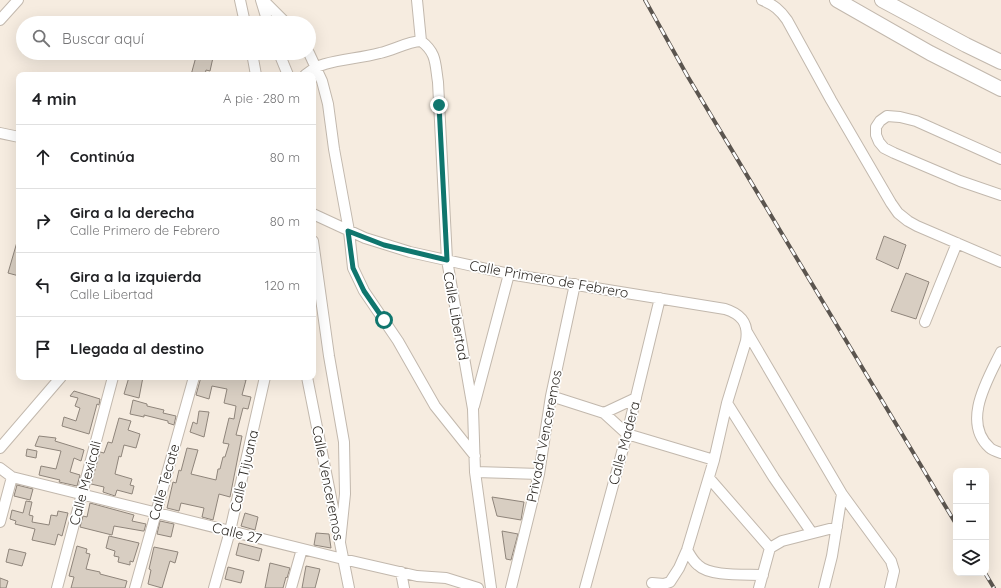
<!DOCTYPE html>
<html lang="es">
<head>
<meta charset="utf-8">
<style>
	:root { --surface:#fff; --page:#f6f6f6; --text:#202124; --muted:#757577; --line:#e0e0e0 }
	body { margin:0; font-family:Quicksand,sans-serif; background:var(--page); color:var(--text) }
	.controls { position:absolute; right:12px; bottom:12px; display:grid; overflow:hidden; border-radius:8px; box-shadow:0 4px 16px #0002 }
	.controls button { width:36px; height:36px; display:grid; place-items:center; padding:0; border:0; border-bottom:1px solid var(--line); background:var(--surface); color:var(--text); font:20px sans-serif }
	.stop { position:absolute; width:12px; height:12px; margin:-9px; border:3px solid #0f766e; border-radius:50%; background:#fff }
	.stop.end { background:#0f766e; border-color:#fff; box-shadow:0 1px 4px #0008 }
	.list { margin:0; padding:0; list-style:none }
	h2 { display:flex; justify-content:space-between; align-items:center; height:52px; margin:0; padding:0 16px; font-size:17px }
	h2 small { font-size:13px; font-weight:400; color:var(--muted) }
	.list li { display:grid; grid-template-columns:26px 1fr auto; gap:12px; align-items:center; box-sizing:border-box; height:64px; padding:0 16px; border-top:1px solid var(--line) }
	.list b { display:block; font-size:15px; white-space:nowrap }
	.list p { margin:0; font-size:13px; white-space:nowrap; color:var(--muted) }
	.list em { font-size:13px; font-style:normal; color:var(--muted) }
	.icon { flex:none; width:22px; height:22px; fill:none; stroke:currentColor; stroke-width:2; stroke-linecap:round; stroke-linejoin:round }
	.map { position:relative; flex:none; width:1001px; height:588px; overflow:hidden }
	.search { position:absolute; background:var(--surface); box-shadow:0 4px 16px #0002; left:16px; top:16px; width:300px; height:44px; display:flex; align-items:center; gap:10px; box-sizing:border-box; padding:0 14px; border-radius:22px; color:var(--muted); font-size:15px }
	.panel { position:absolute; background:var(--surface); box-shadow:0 4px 16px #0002; left:16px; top:72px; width:300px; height:308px; border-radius:8px }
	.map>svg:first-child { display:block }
	.building { fill:#d8cec2; stroke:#8f857b }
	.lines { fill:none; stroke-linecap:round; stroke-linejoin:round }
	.minor-casing { stroke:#c2b8ad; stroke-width:12 }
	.highway-casing { stroke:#c2b8ad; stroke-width:16 }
	.minor { stroke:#fff; stroke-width:10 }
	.highway { stroke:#fff; stroke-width:14 }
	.rail-casing { stroke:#5b554f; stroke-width:4 }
	.rail { stroke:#fff; stroke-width:2.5; stroke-dasharray:8; stroke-linecap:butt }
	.route { stroke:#0f766e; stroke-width:5 }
	.labels { text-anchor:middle; stroke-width:3.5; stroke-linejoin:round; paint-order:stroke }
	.street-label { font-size:14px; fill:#2f2b26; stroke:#fff }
</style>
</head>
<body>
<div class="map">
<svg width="1001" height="588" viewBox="0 0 1001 588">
	<rect width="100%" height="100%" fill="#f6ece0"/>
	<path class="building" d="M197,53H214L210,71L206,70L205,75H191Z
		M884,236L906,245L898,269L876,259Z
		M17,242H19V276L8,273Z
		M906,273L929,282L916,319L891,311Z
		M129,377H143L139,398L124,394Z
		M201,377H233L246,380L242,395L251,397L248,409L243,408L236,435L242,436L230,497L219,494L213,520L202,517L204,508L181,503L179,511L167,508L173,482L176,483L179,470L181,471L187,448L198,450L191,474L216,480L218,469H220L223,457H225L229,444L223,443L229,418L234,419L236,406L224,403L227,389L212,386L209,399L196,395Z
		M74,391L100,399L99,405L97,404L89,434L62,426L64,417L76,421L80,408L75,406L78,398L70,396Z
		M133,400L147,404V406L164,410L163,413L176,416L174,425L168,423V421L144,415V417L130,414Z
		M199,411L209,412L204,437L190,432L193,422L197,424Z
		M119,418L131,421L128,430L140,434L136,448L124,445L121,457L119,456L115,474L132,479L130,485L134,486L132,494L117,490L115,496L103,492L104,487L91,484L100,452L104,453L108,442L112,443Z
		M39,436L56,438L55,441L84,450L81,461L74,458L70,472L80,475L77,486L59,482L60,480L39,475L41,466L56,469L61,451L35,446Z
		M27,449L37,451L36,458L26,456Z
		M17,485L33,489L30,500L14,496Z
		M492,497L524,502L521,520L497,516Z
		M26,501L32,502L29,515L33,516L32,522L49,525L51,515L57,516L58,511L68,513L62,536L58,534L55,545L32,540L35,529L15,524L16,521L10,519L12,510L23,513Z
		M90,503L134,515L132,521L146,524L144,531H143L114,526L112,535L80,527L83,516L87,517Z
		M245,513L258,517L255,530L241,526Z
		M160,521L174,524L171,537L157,534Z
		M502,531L518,534L511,560L506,559Z
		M316,533L329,534L331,548L314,545Z
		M109,536L139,543L133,562L130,561V565L118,562L119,557L114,556L115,551L106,548Z
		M239,543L262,549L259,561L236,555Z
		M77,546L87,549L86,553L90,554L86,569L100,572V574L127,581L125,588H71L74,577L69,576Z
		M154,547L178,552L175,563L170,561L162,588L148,584L151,570L149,569Z
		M9,549L26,553L22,566L6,562Z
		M270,563L290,568L287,578L286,577L283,588H265Z
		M306,566L320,569L315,588H302Z
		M228,567L244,571L241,583L225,579Z
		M0,578L8,581L6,588H0Z"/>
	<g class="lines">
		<g class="minor-casing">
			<path id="minor" d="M240,0L245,23
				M261,0L268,23
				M263,0L286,23
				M417,0L421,41C437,53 435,64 438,82L447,260L473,409L475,472L491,588
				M762,0C774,5 780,10 787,20L831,100L891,203L898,213L908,221L917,226L1001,262
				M0,20L18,0
				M252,53L256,75
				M279,53L288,75
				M309,53L322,81L328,104L334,149L349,231L353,268L364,291L398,341L435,406L475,456
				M305,75L316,67L325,64C343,59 361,58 380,53C394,50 406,42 421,41
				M0,133L19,137
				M1001,159L916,121L900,117L887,116L880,121L876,127V135L879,142L884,148L894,153L960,181L1001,195
				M313,214L365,238L410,252L509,274L725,309C741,314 749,323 746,341L727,403L714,460L687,550L679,568L670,582L664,584L652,583
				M313,241L329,356L344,442L345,494L340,542
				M925,322L957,243
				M747,332L842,494L891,561L894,571L890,588
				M1001,352C988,379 961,422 990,448C992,450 998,452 1001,453
				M307,377L349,588
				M551,396L604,413L627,434L714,460
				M727,403L774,478L812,533
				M474,406L509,274
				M604,413L636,398
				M0,448L61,377
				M0,468L12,477L343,559L417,576L446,578L478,588
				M475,472L539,474
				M709,478L770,548
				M0,522L12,477
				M687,550C690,555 693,561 698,565C710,577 746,574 763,575
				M401,572L404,588
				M57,588L113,377
				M135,588L194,377
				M214,588L230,531L265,377
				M291,588L302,549
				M511,588L539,474L551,396L575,284
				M585,588L627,434L660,298
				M759,588L770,548L782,541L837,527
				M824,588L832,556L842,494"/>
		</g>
		<g class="highway-casing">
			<path id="highway" d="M837,0L930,53L1001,89
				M882,0L966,45L1001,62"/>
		</g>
		<use href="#minor" class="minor"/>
		<use href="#highway" class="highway"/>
		<g class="rail-casing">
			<path id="rail" d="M645,0L688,77L956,524
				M985,573L994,588"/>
		</g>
		<use href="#rail" class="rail"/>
	</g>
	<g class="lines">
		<path class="route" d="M384,320L364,291L353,268L348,231L384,245L447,260L439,105"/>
	</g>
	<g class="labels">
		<g class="street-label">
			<text transform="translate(549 279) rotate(10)" y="5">Calle Primero de Febrero</text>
			<text transform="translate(456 316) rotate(80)" y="5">Calle Libertad</text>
			<text transform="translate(544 436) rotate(-79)" y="5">Privada Venceremos</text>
			<text transform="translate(624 443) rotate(-75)" y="5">Calle Madera</text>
			<text transform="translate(244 471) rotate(-77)" y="5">Calle Tijuana</text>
			<text transform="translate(164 482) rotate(-74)" y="5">Calle Tecate</text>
			<text transform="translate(85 483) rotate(-75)" y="5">Calle Mexicali</text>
			<text transform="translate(328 483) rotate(79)" y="5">Calle Venceremos</text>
			<text transform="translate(237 533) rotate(14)" y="5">Calle 27</text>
		</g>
	</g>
</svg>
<div class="controls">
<button>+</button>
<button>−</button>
<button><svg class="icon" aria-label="layers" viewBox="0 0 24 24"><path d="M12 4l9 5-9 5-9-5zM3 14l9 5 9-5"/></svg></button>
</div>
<div class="stop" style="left:384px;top:320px"></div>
<div class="stop end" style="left:439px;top:105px"></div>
<div class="search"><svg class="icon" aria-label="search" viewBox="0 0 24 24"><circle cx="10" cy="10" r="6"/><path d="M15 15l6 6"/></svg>Buscar aquí</div>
<section class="panel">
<h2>4 min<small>A pie · 280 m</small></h2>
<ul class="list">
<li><svg class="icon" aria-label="ahead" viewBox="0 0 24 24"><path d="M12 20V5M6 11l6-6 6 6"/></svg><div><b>Continúa</b></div><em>80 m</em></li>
<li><svg class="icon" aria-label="right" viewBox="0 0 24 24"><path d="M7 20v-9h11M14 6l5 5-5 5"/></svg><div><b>Gira a la derecha</b><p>Calle Primero de Febrero</p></div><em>80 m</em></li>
<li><svg class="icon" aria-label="left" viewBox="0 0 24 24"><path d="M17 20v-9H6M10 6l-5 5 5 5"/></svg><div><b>Gira a la izquierda</b><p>Calle Libertad</p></div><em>120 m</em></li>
<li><svg class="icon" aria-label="arrive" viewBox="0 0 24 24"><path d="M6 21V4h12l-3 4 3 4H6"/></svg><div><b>Llegada al destino</b></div></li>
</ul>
</section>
</div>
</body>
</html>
